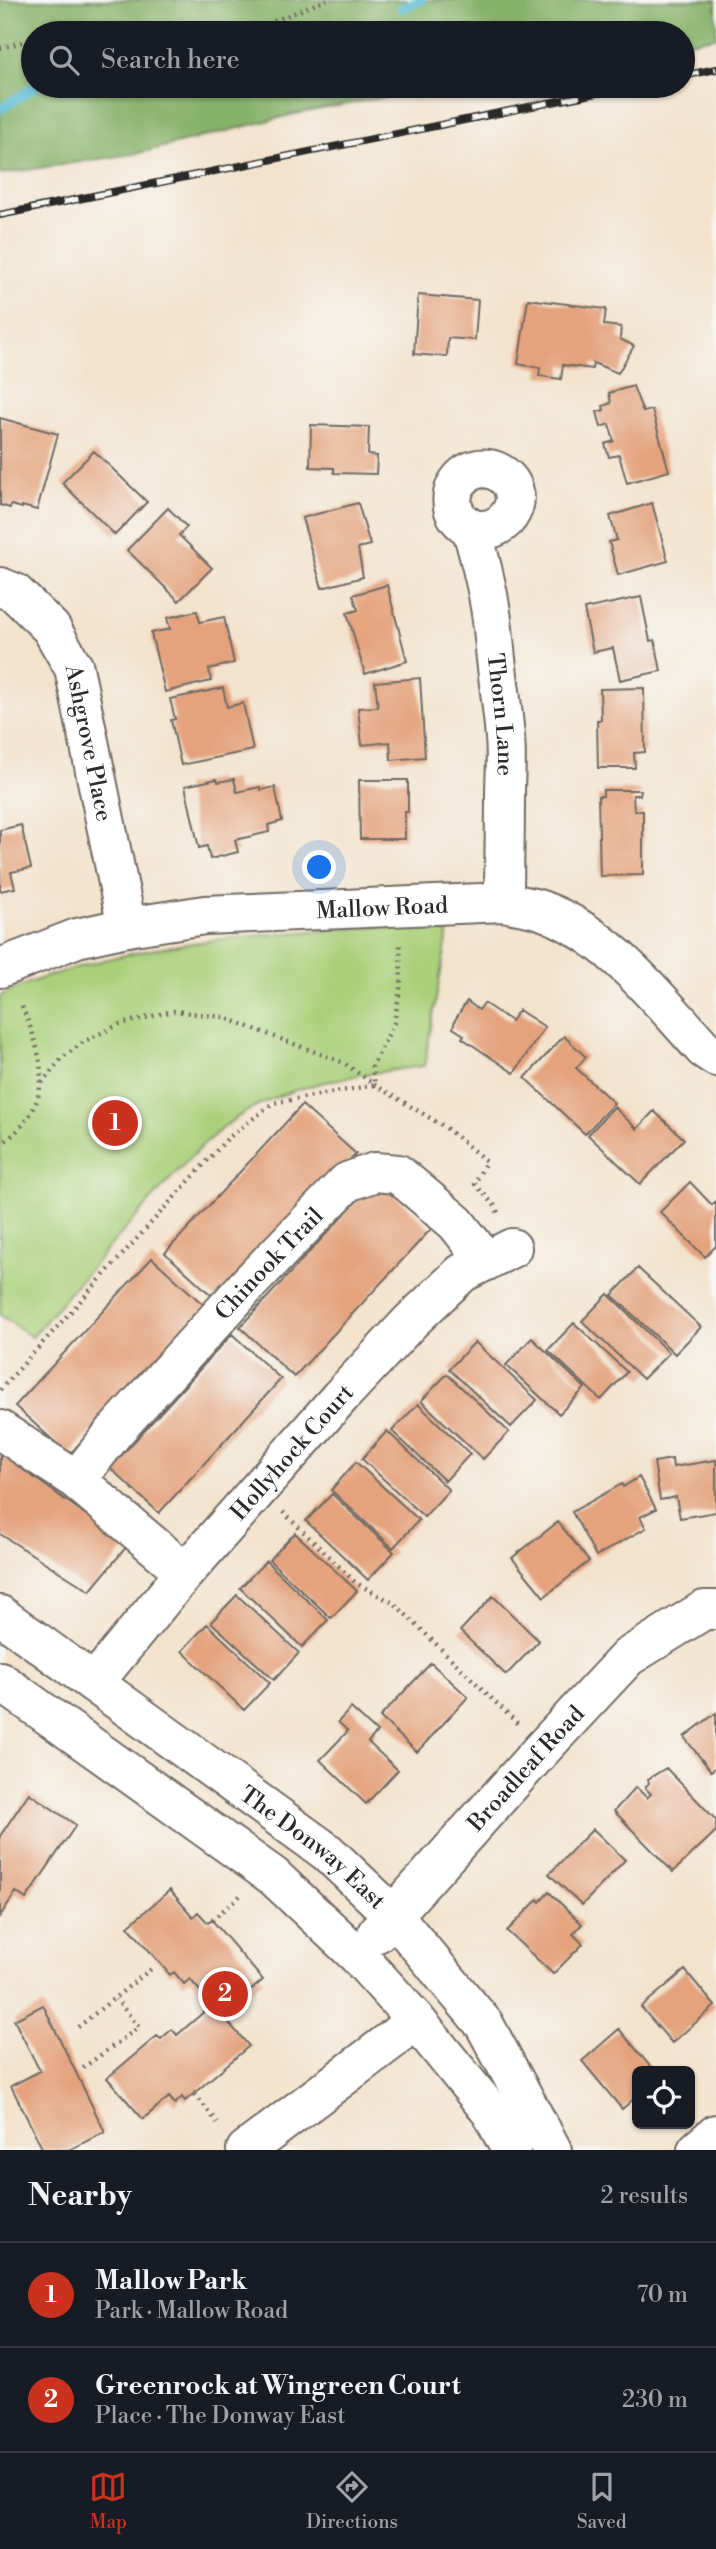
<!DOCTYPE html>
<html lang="en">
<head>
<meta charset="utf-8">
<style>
	:root { --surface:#171b24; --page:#242831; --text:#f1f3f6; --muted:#9ea1a6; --line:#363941; --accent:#c8321e }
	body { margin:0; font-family:"Libre Bodoni",serif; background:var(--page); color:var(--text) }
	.controls { position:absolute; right:21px; bottom:21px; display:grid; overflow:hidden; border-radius:10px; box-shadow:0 2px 5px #0004 }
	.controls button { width:63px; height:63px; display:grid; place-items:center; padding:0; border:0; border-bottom:2px solid var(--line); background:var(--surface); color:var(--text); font:35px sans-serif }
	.you { position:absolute; left:320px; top:868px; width:24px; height:24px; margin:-18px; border:5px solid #fff; border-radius:50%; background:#1a73e8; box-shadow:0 0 0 10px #1a73e833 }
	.badge { display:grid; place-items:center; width:46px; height:46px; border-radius:50%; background:var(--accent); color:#fff; font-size:23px; font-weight:700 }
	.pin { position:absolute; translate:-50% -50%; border:4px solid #fff; box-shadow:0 2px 7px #0006 }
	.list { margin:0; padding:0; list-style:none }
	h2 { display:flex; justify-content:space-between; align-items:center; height:91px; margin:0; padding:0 28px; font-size:30px }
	h2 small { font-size:23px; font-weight:400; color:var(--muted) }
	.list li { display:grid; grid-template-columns:46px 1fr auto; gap:21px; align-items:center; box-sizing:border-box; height:105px; padding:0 28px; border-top:2px solid var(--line) }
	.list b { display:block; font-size:26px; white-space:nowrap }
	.list p { margin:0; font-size:23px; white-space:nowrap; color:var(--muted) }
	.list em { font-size:23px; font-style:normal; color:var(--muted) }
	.icon { flex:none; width:38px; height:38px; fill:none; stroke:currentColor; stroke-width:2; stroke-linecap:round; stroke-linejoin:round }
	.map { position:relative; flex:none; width:716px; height:2150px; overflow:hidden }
	.search { position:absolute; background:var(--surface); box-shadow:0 2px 5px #0004; left:21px; right:21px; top:21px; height:77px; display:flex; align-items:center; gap:18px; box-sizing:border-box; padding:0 24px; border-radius:38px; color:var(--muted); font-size:26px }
	.sheet { height:301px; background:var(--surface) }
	nav { display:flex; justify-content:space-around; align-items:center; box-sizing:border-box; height:98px; border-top:2px solid var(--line); background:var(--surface); font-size:19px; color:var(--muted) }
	nav a { display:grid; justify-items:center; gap:4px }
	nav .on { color:var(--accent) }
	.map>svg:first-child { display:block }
	.green { fill:#aad07a; stroke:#6a7e52; stroke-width:2 }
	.forest { fill:#87b26a; stroke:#596e4a; stroke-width:2 }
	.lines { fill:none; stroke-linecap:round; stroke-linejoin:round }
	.stream { stroke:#56bbd4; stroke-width:10 }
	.building { fill:#e4a37d }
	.minor-casing { stroke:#716b64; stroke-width:42 }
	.path { stroke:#716b64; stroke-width:4.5; stroke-dasharray:2 5; stroke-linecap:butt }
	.minor { stroke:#fff; stroke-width:38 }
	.rail-casing { stroke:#2b2b2b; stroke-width:8 }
	.rail { stroke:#f6f6f2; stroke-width:5; stroke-dasharray:16; stroke-linecap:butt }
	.labels { text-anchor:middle; stroke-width:5; stroke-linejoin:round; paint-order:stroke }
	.street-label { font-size:23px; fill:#2b2b2b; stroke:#f6f6f2 }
</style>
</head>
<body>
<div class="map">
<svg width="716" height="2150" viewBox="0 0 716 2150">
	<rect width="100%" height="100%" fill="#f6f6f2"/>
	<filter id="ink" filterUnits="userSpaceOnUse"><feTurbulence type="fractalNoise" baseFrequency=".0143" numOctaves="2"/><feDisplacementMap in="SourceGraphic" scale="14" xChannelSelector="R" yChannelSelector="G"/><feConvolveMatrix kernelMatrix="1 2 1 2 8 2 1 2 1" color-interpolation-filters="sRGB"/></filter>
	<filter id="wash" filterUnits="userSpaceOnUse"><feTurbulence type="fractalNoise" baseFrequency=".00686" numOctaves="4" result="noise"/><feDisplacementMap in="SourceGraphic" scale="28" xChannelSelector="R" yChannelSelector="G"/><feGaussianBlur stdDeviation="1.57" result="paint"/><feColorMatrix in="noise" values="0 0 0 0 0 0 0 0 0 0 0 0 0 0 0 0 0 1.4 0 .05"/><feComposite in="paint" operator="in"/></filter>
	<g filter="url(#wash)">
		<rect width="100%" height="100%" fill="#f3e3cd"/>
		<path class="green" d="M450,922L424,1066C368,1073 310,1080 258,1105C217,1125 185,1163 155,1196C113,1242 72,1289 32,1337L0,1315V996C23,983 50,976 75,968C196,932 325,932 450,922Z"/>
		<path class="forest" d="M0,0H716V37L683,43V33H33V86H444L295,114L139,153L0,174Z"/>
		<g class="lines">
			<path class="stream" d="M402,8L421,0
				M0,109L36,86"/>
		</g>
		<g id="blocks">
			<path class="building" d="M418,295L478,300L475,340L448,338L447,357L414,354Z
				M528,299L606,309L604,325L621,327L620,339L634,346L618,373L593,363L592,369L563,365L561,379L539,376L540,368L518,364Z
				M633,386L643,412L652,410L669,471L627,483L619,455L609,457L605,444L614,441L609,424L601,427L597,412L604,410L603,406L611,403L609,393Z
				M0,418L58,434L37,510L22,506V508L11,505L10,508L0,505Z
				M311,425L369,427L368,455L377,456L376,474L334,473V468L310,467Z
				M94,451L147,502L115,535L62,483Z
				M358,503L370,545L358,548L363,577L322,588L302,518Z
				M652,503L668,561L618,575L609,542L617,540L610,516Z
				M168,508L187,527L179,535L212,568L179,601L127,550Z
				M387,585L407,661L365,674L347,613L358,610L353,595Z
				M641,597L650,641L655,640L661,671L620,680L613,648L593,652L584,609Z
				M197,611L200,622L224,617L234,663L209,669L211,681L165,692L151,633L170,629L167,618Z
				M420,678L425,757L391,760L390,742L362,745L358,708L378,707L375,682Z
				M223,688L227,707L243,703L253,750L181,765L171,720L175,719L170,699Z
				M644,688L645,752L634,753L635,768H598L597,720H601L600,689Z
				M217,779L218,782L234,779L237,792L260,787L261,790L275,787L282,821L268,825L269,832L235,840L238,852L210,859L207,846L199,848L185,786Z
				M359,780H408V812H405V839H360Z
				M603,790H641L640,795H633L634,811H643V875L600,876L598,796H603Z
				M21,825L31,868L11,872L15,888L0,891V830Z
				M467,1001L479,1010L484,1003L511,1021L519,1010L545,1027L514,1073L462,1038L464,1035L453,1028L455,1020Z
				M564,1036L586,1057L576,1068L614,1103L585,1134L525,1078Z
				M302,1105L356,1154L219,1302L165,1253Z
				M614,1107L637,1129L654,1111L684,1139L640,1184L588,1135Z
				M377,1179L431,1229L294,1377L240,1327Z
				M690,1182L712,1205L716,1201V1246L705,1257L660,1212Z
				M152,1258L206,1307L69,1455L15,1406Z
				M638,1268L701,1327L675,1354L612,1295Z
				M608,1294L669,1353L643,1379L582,1321Z
				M574,1323L627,1372L601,1400L548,1350Z
				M232,1334L281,1379L159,1513L110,1468Z
				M532,1338L585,1388L559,1414L506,1365Z
				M475,1342L537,1400L511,1427L449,1369Z
				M447,1374L509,1432L483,1459L421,1401Z
				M418,1404L470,1454L445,1481L392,1431Z
				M387,1431L449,1490L424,1517L362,1459Z
				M0,1453L128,1545L90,1591L0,1534Z
				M672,1459L673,1467L716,1460V1512L680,1518L676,1497L660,1500L654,1462Z
				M356,1462L419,1520L393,1548L331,1490Z
				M639,1477L656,1509L640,1517L646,1528L596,1556L572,1512L622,1484L623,1487Z
				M332,1494L394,1552L368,1580L306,1521Z
				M558,1522L589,1561L544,1597L512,1558Z
				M295,1533L357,1591L331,1618L269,1560Z
				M266,1561L328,1620L302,1647L240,1588Z
				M237,1595L299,1653L274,1680L211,1622Z
				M493,1596L539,1641L506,1675L460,1631Z
				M207,1624L270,1683L244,1710L182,1651Z
				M431,1663L468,1697L417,1752L380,1717Z
				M351,1708L377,1732L368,1742L398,1770L366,1804L320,1760L348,1731L338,1722Z
				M716,1713V1767L711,1771L684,1737Z
				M666,1768L716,1820V1831L673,1872L614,1811L636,1787L647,1798L651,1794L645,1788L649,1783L648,1779Z
				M29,1793L76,1825L26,1899L16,1892L0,1916V1836Z
				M593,1829L625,1860L582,1905L549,1874Z
				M170,1890L193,1917L198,1912L208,1923L212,1920L263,1980L222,2015L249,2046L185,2101L182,2097L175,2104L169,2097L143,2119L107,2078L157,2036L161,2039L172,2029L177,2035L212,2005L190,1979L184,1984L174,1972L170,1975L128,1926Z
				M549,1892L582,1924L573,1934L583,1944L553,1974L507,1931L538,1899L540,1902Z
				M685,1970L715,2006L672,2043L641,2007Z
				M43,2005L105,2132L69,2150H43L11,2086L40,2071L14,2020Z
				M619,2029L654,2071H637V2096L622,2109L582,2061Z"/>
		</g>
	</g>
	<g filter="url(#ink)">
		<use href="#blocks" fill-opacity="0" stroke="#716b64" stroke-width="2"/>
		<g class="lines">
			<g class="minor-casing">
				<g id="minor">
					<path id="s1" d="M471,529C510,538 532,490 498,472C479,462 457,474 453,494C451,505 454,515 463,523C465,525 469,526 471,529C474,533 488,592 489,601C493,620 494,640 496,659C499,685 503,711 505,738C507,757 505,777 505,796C505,832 504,867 504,902"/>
					<path id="s2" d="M0,587L15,593L51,628L74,668L127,927"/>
					<path id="s3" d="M0,968L77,938L127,927L205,915L504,902C516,905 530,906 541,910C610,935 656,997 704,1049L716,1057"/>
					<path d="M0,1430L76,1480L185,1572"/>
					<path id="s4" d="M76,1480L115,1431L251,1281L347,1182L375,1172L398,1174L456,1223L486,1261"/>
					<path id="s5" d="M0,1615L327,1852L393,1915L484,2024L552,2150"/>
					<path d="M0,1681L273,1876L357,1955L415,2019L491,2112L511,2150"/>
					<path id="s6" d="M94,1683L180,1578L340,1397L411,1321L462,1273L512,1248"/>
					<path id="s7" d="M377,1933L543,1748L628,1657L704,1610H716"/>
					<path d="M246,2150L393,2039L415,2019"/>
					<path d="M697,2150L716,2134"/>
				</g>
			</g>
			<path class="path" d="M241,33C271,24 298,10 327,0
				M0,48L33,39
				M42,1083L62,1058L85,1041L120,1024L173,1011L223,1017L344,1063L375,1085L445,1127L486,1161L475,1184L495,1206L499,1215
				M0,1145C57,1105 45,1058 20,1002
				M0,1390L227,1139L273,1103L375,1085L372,1067L394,1023L401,984L400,941
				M283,1512L356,1583L395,1604L519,1725
				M212,1920L241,1895
				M78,2027L151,1969
				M83,2068L139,2027L116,1999
				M195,2094L220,2126"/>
			<use href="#minor" class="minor"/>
			<g class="rail-casing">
				<path id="rail" d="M683,76L716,69
					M0,215L631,86"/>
			</g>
			<use href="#rail" class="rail"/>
		</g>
	</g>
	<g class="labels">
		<g class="street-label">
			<text dy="8" stroke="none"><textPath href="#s1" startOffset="383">Thorn Lane</textPath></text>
			<text dy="8" stroke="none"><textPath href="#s2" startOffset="189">Ashgrove Place</textPath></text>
			<text dy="8" stroke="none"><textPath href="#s3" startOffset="390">Mallow Road</textPath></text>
			<text dy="8" stroke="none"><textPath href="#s4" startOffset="290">Chinook Trail</textPath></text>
			<text dy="8" stroke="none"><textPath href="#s6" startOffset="304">Hollyhock Court</textPath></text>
			<text dy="8" stroke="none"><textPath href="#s7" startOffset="222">Broadleaf Road</textPath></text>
			<text dy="8" stroke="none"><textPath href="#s5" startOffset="390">The Donway East</textPath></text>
		</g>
	</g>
</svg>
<div class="controls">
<button><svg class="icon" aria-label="locate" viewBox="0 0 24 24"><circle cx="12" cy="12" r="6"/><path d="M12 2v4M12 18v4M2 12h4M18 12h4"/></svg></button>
</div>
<div class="you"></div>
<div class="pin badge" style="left:115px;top:1123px">1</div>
<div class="pin badge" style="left:225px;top:1994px">2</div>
<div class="search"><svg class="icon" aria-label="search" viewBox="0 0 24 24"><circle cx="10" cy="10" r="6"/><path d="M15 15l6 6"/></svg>Search here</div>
</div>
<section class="sheet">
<h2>Nearby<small>2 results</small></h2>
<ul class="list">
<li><span class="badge">1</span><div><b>Mallow Park</b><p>Park · Mallow Road</p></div><em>70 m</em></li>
<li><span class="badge">2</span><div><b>Greenrock at Wingreen Court</b><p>Place · The Donway East</p></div><em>230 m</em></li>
</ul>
</section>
<nav>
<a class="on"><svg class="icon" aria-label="map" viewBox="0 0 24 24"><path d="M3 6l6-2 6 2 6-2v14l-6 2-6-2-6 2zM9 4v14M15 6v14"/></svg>Map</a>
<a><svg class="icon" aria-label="directions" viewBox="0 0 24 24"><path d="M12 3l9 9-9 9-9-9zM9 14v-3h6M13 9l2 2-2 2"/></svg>Directions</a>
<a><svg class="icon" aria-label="saved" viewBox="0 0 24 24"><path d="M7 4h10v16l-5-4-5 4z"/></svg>Saved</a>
</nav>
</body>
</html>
